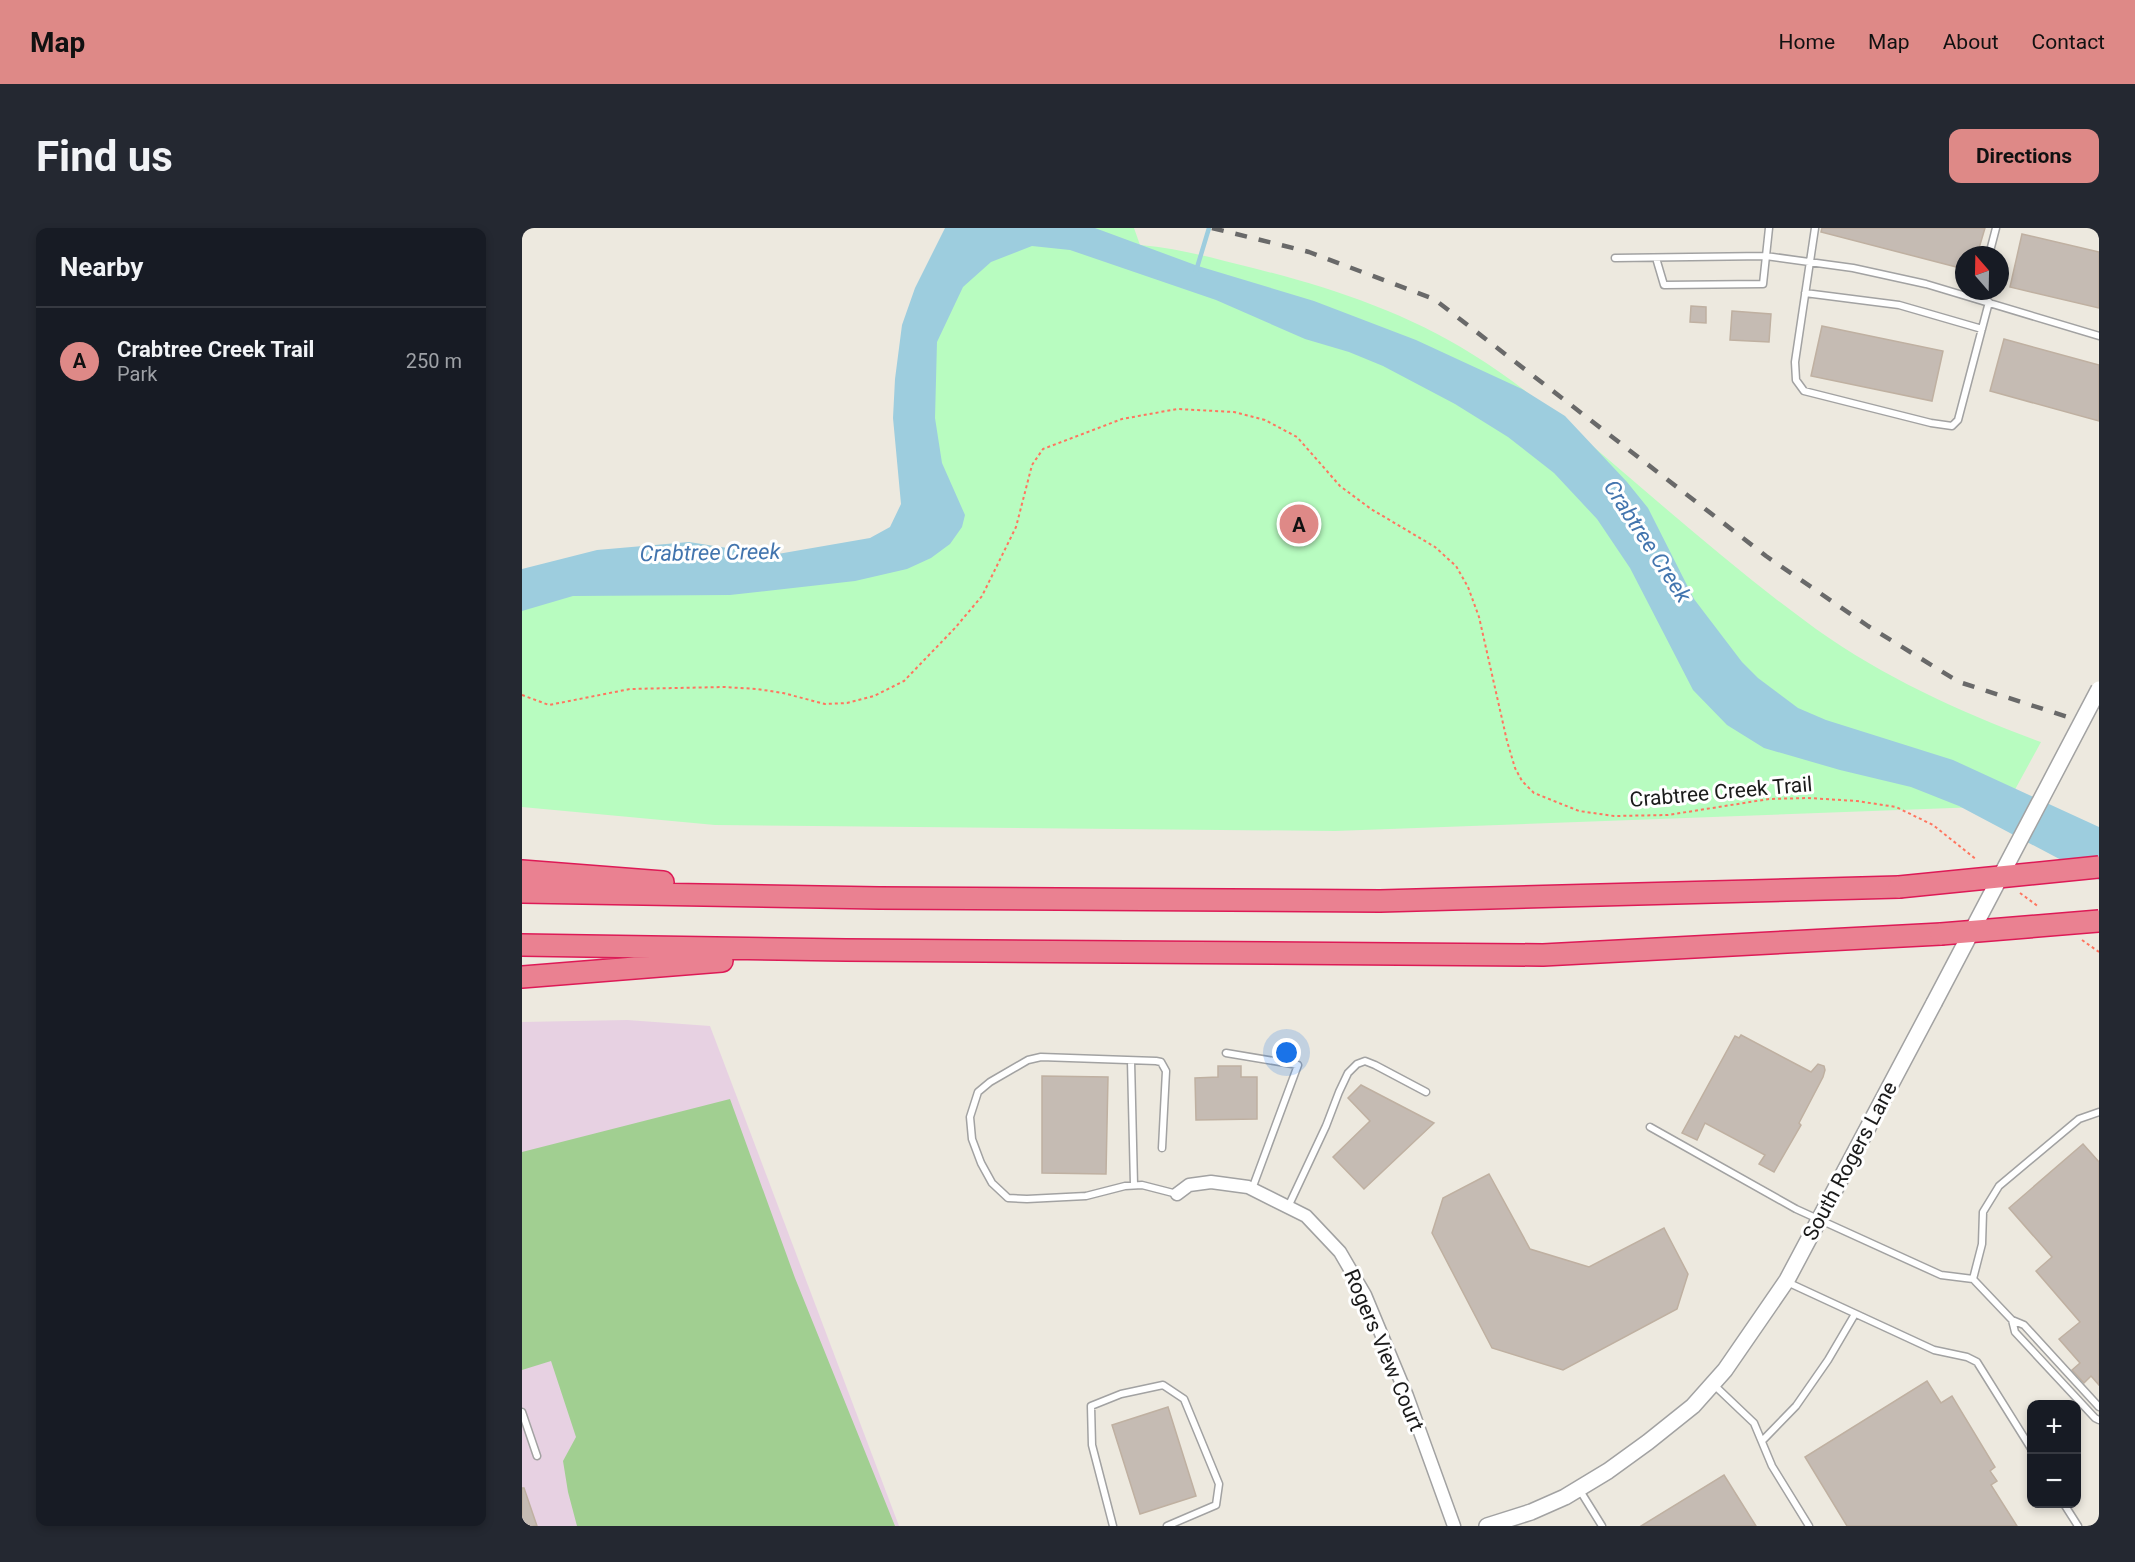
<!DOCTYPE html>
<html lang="en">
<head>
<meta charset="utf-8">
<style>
	:root { --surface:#171b24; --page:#242831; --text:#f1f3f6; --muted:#9ea1a6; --line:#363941; --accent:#de8987 }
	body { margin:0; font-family:Roboto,sans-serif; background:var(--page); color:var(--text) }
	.controls { position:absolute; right:18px; bottom:18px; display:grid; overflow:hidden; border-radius:12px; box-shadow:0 3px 9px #0003 }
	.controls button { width:54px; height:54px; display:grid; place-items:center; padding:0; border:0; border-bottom:2px solid var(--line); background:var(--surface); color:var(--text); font:30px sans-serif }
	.compass { position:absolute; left:1433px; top:18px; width:54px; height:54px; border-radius:50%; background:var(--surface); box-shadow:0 3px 9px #0003; rotate:340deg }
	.you { position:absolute; left:765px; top:825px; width:21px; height:21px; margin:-15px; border:4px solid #fff; border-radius:50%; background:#1a73e8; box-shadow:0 0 0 9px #1a73e833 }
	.badge { display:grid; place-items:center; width:39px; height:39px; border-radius:50%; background:var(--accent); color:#111; font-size:20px; font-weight:700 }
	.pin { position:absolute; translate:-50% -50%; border:3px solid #fff; box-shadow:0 2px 6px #0006 }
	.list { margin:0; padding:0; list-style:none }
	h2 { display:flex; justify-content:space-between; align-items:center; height:78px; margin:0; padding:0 24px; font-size:26px }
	h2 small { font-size:20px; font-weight:400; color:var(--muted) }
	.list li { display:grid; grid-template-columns:39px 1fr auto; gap:18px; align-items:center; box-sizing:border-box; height:108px; padding:0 24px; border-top:2px solid var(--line) }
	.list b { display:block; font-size:22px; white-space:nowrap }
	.list p { margin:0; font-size:20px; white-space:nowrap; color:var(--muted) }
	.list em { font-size:20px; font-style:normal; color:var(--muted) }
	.map { position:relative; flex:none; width:1577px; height:1298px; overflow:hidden; border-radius:12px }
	header { display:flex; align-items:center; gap:36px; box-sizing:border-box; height:84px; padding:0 30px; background:var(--accent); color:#111 }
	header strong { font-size:28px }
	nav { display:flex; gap:33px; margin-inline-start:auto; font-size:21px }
	.intro { display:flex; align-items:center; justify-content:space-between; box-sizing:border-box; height:144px; padding:0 36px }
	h1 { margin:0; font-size:42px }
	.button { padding:15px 27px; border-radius:12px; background:var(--accent); color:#111; font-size:21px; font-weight:700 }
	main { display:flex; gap:36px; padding:0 36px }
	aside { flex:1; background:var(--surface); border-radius:12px; box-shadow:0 3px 9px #0003 }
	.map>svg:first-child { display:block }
	.industrial { fill:#e7d1e2 }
	.forest { fill:#a1cf91 }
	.park { fill:#b8fcc0 }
	.water { fill:#9dcdde }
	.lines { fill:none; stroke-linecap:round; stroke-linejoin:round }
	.stream { stroke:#9dcdde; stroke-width:4.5 }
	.building { fill:#c5bbb3; stroke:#bfb0a1; stroke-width:1.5 }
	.service-casing { stroke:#a2a2a2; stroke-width:9 }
	.minor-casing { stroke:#a2a2a2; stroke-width:15 }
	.tertiary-casing { stroke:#a2a2a2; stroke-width:18 }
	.motorway-casing { stroke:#dd1a56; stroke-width:24 }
	.path { stroke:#ff755f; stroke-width:2; stroke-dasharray:3 3; stroke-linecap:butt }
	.service { stroke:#fff; stroke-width:6 }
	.minor { stroke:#fff; stroke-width:12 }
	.tertiary { stroke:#fff; stroke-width:15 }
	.motorway { stroke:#ea8191; stroke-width:21 }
	.rail { stroke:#696969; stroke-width:4.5; stroke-dasharray:12 12; stroke-linecap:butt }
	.tertiary-bridge-casing { stroke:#a2a2a2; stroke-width:18; stroke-linecap:butt }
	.motorway-bridge-casing { stroke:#dd1a56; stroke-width:24; stroke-linecap:butt }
	.tertiary-bridge { stroke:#fff; stroke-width:15 }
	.motorway-bridge { stroke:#ea8191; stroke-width:21 }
	.labels { text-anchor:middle; stroke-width:6; stroke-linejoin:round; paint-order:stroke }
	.street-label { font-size:21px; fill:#1b1b1b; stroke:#fff }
	.water-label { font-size:22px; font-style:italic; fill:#4375ae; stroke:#fff }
</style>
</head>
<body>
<header>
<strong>Map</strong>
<nav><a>Home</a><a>Map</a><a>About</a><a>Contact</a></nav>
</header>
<div class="intro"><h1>Find us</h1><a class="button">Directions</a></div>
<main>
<aside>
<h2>Nearby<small></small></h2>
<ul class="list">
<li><span class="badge">A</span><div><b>Crabtree Creek Trail</b><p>Park</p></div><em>250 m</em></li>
</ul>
</aside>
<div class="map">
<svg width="1577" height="1298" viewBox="0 0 1577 1298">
	<rect width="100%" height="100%" fill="#ede9df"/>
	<path class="industrial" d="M105,792L188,798L377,1298H0V794Z"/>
	<path class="forest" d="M208,871L273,1050L373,1298H55L46,1264L41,1233L54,1209L29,1133L0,1142V924Z"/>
	<path class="park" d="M460,0H612L618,17C657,20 694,31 731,40C807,59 883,84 950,126C999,156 1043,195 1087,232C1155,290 1222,349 1294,401C1363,450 1440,485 1519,514L1484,578L813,603L193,597L0,579V360L379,324L394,139Z"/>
	<path class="water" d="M423,0H573L676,38L792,73L894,112L1000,161L1043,188L1105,254L1126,280L1172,371L1220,434L1236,450L1276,480L1304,492L1431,532L1577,599V652L1437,578L1389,559L1318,542L1242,520L1205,497L1171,462L1108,340L1075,291L1032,245L986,209L933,176L861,138L827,124L783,111L694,72L548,22L510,18L469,34L441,59L415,114L413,190L420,235L443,287L440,299L428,316L409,330L385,341L333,353L208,367L51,368L0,383V341L75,322L167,314L250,327L348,310L368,299L379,276L371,190L373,151L380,97L393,60Z"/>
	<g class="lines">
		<path class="stream" d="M674,43L687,0"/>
	</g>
	<path class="building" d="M1300,0H1463L1455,27H1442V41L1299,4Z
		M1500,6L1577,24V80L1488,59Z
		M1169,78L1184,79V95L1168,94Z
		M1210,83L1249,86L1247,114L1208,112Z
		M1300,98L1421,123L1410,173L1289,148Z
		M1482,111L1577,137V193L1468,163Z
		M1219,807L1289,844L1296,836L1302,838L1303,842L1301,849L1277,895L1279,897L1252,944L1237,936L1243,927L1183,895L1175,912L1160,905L1213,808L1217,810Z
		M696,838H719V849H735V891L674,892L673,850L696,849Z
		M520,848L586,849L584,946L520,945Z
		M839,857L912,895L842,961L811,929L848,893L826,870Z
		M1561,916L1577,934V1157L1569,1148L1562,1155L1550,1142L1558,1135L1537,1111L1558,1094L1514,1043L1530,1029L1487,980Z
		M967,946L1008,1021L1067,1039L1142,1000L1166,1046L1155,1081L1041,1142L970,1120L910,1005L921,970Z
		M1405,1153L1419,1175L1430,1168L1473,1239L1468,1243L1475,1253L1469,1257L1495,1298H1325L1283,1229Z
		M646,1179L674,1268L618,1286L590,1197Z
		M1202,1247L1234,1298H1119Z
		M0,1260H2L15,1298H0Z"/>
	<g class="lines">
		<g class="service-casing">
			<path id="service" d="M1293,0L1273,134L1274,152L1282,163L1409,195L1430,198L1436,192L1467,74
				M1467,27L1474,0
				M1093,30L1244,28L1247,0
				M1134,30L1142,57L1241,56L1244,28L1331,40L1404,56L1577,108
				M1283,65L1377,77L1460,101
				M704,825L776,837L730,961
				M609,833L612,957
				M1128,899L1274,981L1419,1047L1451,1051L1490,1092L1502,1097L1577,1179
				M640,920L644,843L639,834L634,833L519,829L506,832L468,854L456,864L448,889L450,911L459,935L470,955L486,970L505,971L564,968L603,958L620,957L655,966
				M766,979L804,898L817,864L826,845L835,836L843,833L853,837L904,864
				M1451,1051L1460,1016L1461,984L1477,958L1557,891L1577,884
				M1265,1054L1412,1122L1445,1129L1455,1134L1510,1222
				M1490,1092L1493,1104L1573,1190L1577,1192
				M1191,1156L1232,1195L1250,1238L1287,1298
				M0,1184L15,1228
				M1240,1213L1274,1178L1306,1132L1333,1086
				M1057,1261L1080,1298
				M1542,1276L1556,1298
				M591,1298L570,1217L569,1178L599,1166L641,1157L662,1171L697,1256L694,1277L645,1298"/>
		</g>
		<g class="minor-casing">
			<path id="minor" d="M655,966L667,957L689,954L726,959L784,988L818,1024L843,1067L885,1168L932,1298"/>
		</g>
		<g class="tertiary-casing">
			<path id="tertiary" d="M965,1298L1009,1284L1043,1269L1086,1243L1126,1214L1171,1178L1203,1142L1265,1052L1412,775"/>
		</g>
		<g class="motorway-casing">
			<path id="motorway" d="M0,643L141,654
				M0,664L357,670L858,673L1377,659
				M0,717L324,722L1021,727L1419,706
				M0,749L200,733"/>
		</g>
		<path class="path" d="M0,467L27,477L108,461L202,459L235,461L261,465L303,476L325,475L352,468L382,453L433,400L460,368L494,299L510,237L521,221L600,191L655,181L712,184L743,192L775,209L818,258L849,281L913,319L934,338L946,359L957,389L985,513L993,540L1000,553L1012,565L1057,583L1092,588L1146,587L1247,571L1286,570L1335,573L1374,579L1411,597L1455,632
			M1498,665L1517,679
			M1560,712L1577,724"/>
		<use href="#service" class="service"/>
		<use href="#minor" class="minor"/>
		<use href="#tertiary" class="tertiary"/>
		<use href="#motorway" class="motorway"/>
		<path class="rail" d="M690,0L787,24L912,71L1244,328L1346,398L1437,454L1577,499"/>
		<g class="tertiary-bridge-casing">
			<path id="tertiary-bridge" d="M1412,775L1577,461"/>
		</g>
		<g class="motorway-bridge-casing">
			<path id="motorway-bridge" d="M1377,659L1577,639
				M1419,706L1577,693"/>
		</g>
		<use href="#tertiary-bridge" class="tertiary-bridge"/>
		<use href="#motorway-bridge" class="motorway-bridge"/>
	</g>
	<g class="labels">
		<g class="street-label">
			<text transform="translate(1199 564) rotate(-5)" y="7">Crabtree Creek Trail</text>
			<text transform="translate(1328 933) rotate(-62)" y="7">South Rogers Lane</text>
			<text transform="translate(862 1122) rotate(67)" y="7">Rogers View Court</text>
		</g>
		<g class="water-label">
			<text transform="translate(1126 313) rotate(57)" y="8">Crabtree Creek</text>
			<text transform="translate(188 324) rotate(-1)" y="8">Crabtree Creek</text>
		</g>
	</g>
</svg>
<div class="controls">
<button>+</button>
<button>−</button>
</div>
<svg class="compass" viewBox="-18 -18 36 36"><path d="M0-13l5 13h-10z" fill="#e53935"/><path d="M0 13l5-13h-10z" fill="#9ea1a6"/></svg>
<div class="you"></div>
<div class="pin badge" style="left:777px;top:296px">A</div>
</div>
</main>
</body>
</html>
